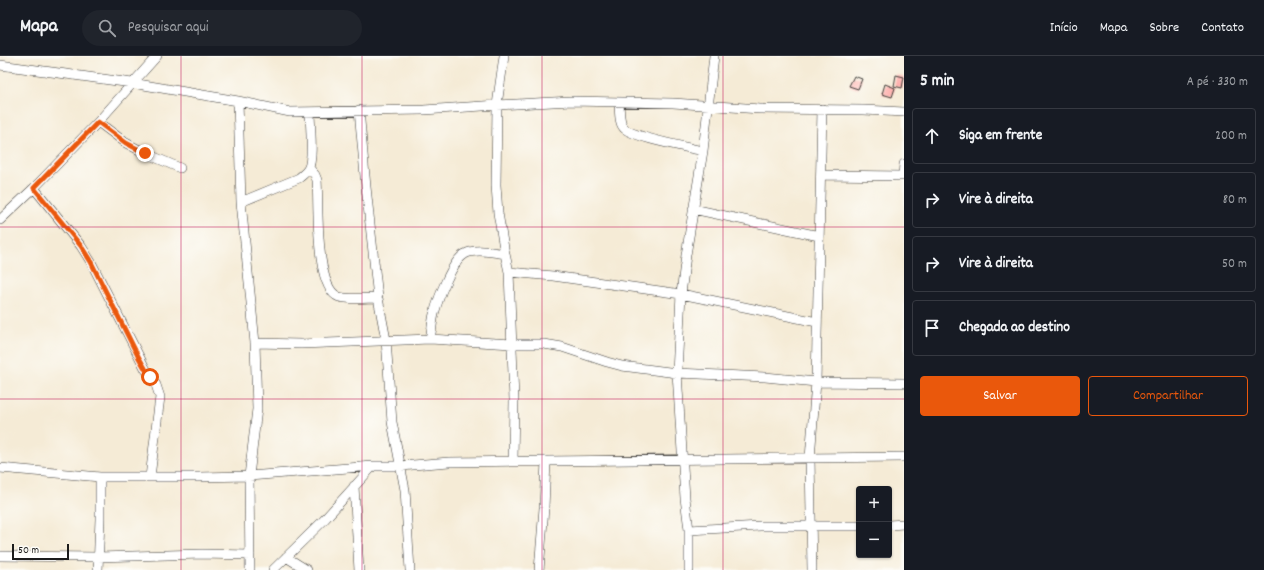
<!DOCTYPE html>
<html lang="pt">
<head>
<meta charset="utf-8">
<style>
	:root { --surface:#171b24; --page:#20242c; --text:#f1f3f6; --muted:#9ea1a6; --line:#363941; --accent:#ea580c }
	body { margin:0; font-family:Dekko,sans-serif; background:var(--page); color:var(--text) }
	.controls { position:absolute; right:12px; bottom:12px; display:grid; overflow:hidden; border-radius:4px; box-shadow:0 1px 3px #0004 }
	.controls button { width:36px; height:36px; display:grid; place-items:center; padding:0; border:0; border-bottom:1px solid var(--line); background:var(--surface); color:var(--text); font:20px sans-serif }
	.scale { position:absolute; left:12px; bottom:10px; width:57px; box-sizing:border-box; padding-left:4px; border:2px solid #1c1c1c; border-top:0; font-size:11px; line-height:14px; white-space:nowrap; color:#1c1c1c; -webkit-text-stroke:3px #fdfcf7; paint-order:stroke }
	.stop { position:absolute; width:12px; height:12px; margin:-9px; border:3px solid #ea580c; border-radius:50%; background:#fff }
	.stop.end { background:#ea580c; border-color:#fff; box-shadow:0 1px 4px #0008 }
	.list { margin:0; padding:0; list-style:none }
	h2 { display:flex; justify-content:space-between; align-items:center; height:52px; margin:0; padding:0 16px; font-size:17px }
	h2 small { font-size:13px; font-weight:400; color:var(--muted) }
	.list li { display:grid; grid-template-columns:26px 1fr auto; gap:12px; align-items:center; box-sizing:border-box; height:56px; margin:0 8px 8px; padding:0 8px; border:1px solid var(--line); border-radius:4px }
	.list b { display:block; font-size:15px; white-space:nowrap }
	.list em { font-size:13px; font-style:normal; color:var(--muted) }
	.actions { display:flex; gap:8px; padding:12px 16px }
	.actions a { flex:1; padding:9px 0; border:1px solid var(--accent); border-radius:4px; text-align:center; font-size:14px; color:var(--accent) }
	.actions .main { background:var(--accent); color:#fff }
	.icon { flex:none; width:22px; height:22px; fill:none; stroke:currentColor; stroke-width:2; stroke-linecap:round; stroke-linejoin:round }
	.map { position:relative; flex:none; width:904px; height:514px; overflow:hidden }
	header { display:flex; align-items:center; gap:24px; box-sizing:border-box; height:56px; padding:0 20px; background:var(--surface); border-bottom:1px solid var(--line) }
	header strong { font-size:19px }
	nav { display:flex; gap:22px; margin-inline-start:auto; font-size:14px }
	.search { width:280px; height:36px; background:var(--page); display:flex; align-items:center; gap:10px; box-sizing:border-box; padding:0 14px; border-radius:22px; color:var(--muted); font-size:15px }
	main { display:flex }
	aside { flex:1; background:var(--surface) }
	.map>svg:first-child { display:block }
	.building { fill:#fea5a3 }
	.lines { fill:none; stroke-linecap:round; stroke-linejoin:round }
	.street-casing { stroke:#3d3b38; stroke-width:10 }
	.street { stroke:#fff; stroke-width:9 }
	.route { stroke:#ea580c; stroke-width:5 }
	.grid { fill:none; stroke:#c2185b; stroke-width:1; stroke-opacity:0.55 }
</style>
</head>
<body>
<header>
<strong>Mapa</strong>
<div class="search"><svg class="icon" aria-label="search" viewBox="0 0 24 24"><circle cx="10" cy="10" r="6"/><path d="M15 15l6 6"/></svg>Pesquisar aqui</div>
<nav><a>Início</a><a>Mapa</a><a>Sobre</a><a>Contato</a></nav>
</header>
<main>
<div class="map">
<svg width="904" height="514" viewBox="0 0 904 514">
	<rect width="100%" height="100%" fill="#fdfcf7"/>
	<filter id="ink" filterUnits="userSpaceOnUse"><feTurbulence type="fractalNoise" baseFrequency=".025" numOctaves="2"/><feDisplacementMap in="SourceGraphic" scale="8" xChannelSelector="R" yChannelSelector="G"/><feConvolveMatrix kernelMatrix="1 2 1 2 8 2 1 2 1" color-interpolation-filters="sRGB"/></filter>
	<filter id="wash" filterUnits="userSpaceOnUse"><feTurbulence type="fractalNoise" baseFrequency=".012" numOctaves="4" result="noise"/><feDisplacementMap in="SourceGraphic" scale="16" xChannelSelector="R" yChannelSelector="G"/><feGaussianBlur stdDeviation="0.9" result="paint"/><feColorMatrix in="noise" values="0 0 0 0 0 0 0 0 0 0 0 0 0 0 0 0 0 1.4 0 .05"/><feComposite in="paint" operator="in"/></filter>
	<g filter="url(#wash)">
		<rect width="100%" height="100%" fill="#f5ebd6"/>
		<g id="blocks">
			<path class="building" d="M896,19L904,21L902,32L894,30Z
				M854,20L862,23L858,33L849,30Z
				M885,28L895,32L892,41L882,38Z"/>
		</g>
	</g>
	<g filter="url(#ink)">
		<use href="#blocks" fill-opacity="0" stroke="#3d3b38" stroke-width="1"/>
		<g class="lines">
			<g class="street-casing">
				<path id="street" d="M504,0L497,49L496,129L498,157L505,198L509,216L514,344L513,405
					M0,9L132,27L238,45L290,56L424,54L497,49L571,45L673,47L760,53L864,54L904,56
					M238,45L241,146L255,287L257,353L249,420L250,514
					M619,46C620,54 618,67 625,73C636,82 687,91 703,95
					M359,54L366,131L378,242L386,284L392,366L405,434L410,514
					M98,66L126,87L145,97L180,112
					M309,112L315,119L317,124C319,147 314,232 339,241C349,244 367,242 378,242
					M821,119L904,120
					M903,120L904,108
					M34,132L81,190L91,206L145,312L156,329L160,341L150,421
					M241,146L299,122C302,119 306,117 308,113C314,104 310,68 310,56
					M693,153L819,180
					M0,164L34,132L98,66L157,0
					M509,216L553,220L681,238L817,266
					M430,283C432,274 432,266 434,258C438,243 452,205 465,198C475,192 494,196 505,198
					M255,287L301,288L430,283L512,288H544L562,291L607,306L622,310L677,317L765,321L816,326L904,327
					M0,412L100,421H199L249,420L373,410H401L449,406L904,401
					M354,430L359,514
					M889,469L904,468
					M689,474L760,470H859
					M0,500L98,501L202,498L250,499
					M286,501L307,514
					M98,514L100,463V421
					M273,514L323,465L373,410
					M539,514L544,452L546,405
					M689,514V474L685,442L677,317L681,238L686,199L703,95L714,0
					M812,514L810,402L816,326L822,53"/>
			</g>
			<use href="#street" class="street"/>
		</g>
	</g>
	<g class="lines" filter="url(#ink)">
		<path class="route" d="M145,97L126,87L98,66L34,132L81,190L91,206L138,300L150,321"/>
	</g>
	<path class="grid" d="M181,0V514M362,0V514M542,0V514M723,0V514M0,171H904M0,343H904"/>
</svg>
<div class="controls">
<button>+</button>
<button>−</button>
</div>
<div class="scale">50 m</div>
<div class="stop" style="left:150px;top:321px"></div>
<div class="stop end" style="left:145px;top:97px"></div>
</div>
<aside>
<h2>5 min<small>A pé · 330 m</small></h2>
<ul class="list">
<li><svg class="icon" aria-label="ahead" viewBox="0 0 24 24"><path d="M12 20V5M6 11l6-6 6 6"/></svg><div><b>Siga em frente</b></div><em>200 m</em></li>
<li><svg class="icon" aria-label="right" viewBox="0 0 24 24"><path d="M7 20v-9h11M14 6l5 5-5 5"/></svg><div><b>Vire à direita</b></div><em>80 m</em></li>
<li><svg class="icon" aria-label="right" viewBox="0 0 24 24"><path d="M7 20v-9h11M14 6l5 5-5 5"/></svg><div><b>Vire à direita</b></div><em>50 m</em></li>
<li><svg class="icon" aria-label="arrive" viewBox="0 0 24 24"><path d="M6 21V4h12l-3 4 3 4H6"/></svg><div><b>Chegada ao destino</b></div></li>
</ul>
<div class="actions"><a class="main">Salvar</a><a>Compartilhar</a></div>
</aside>
</main>
</body>
</html>
